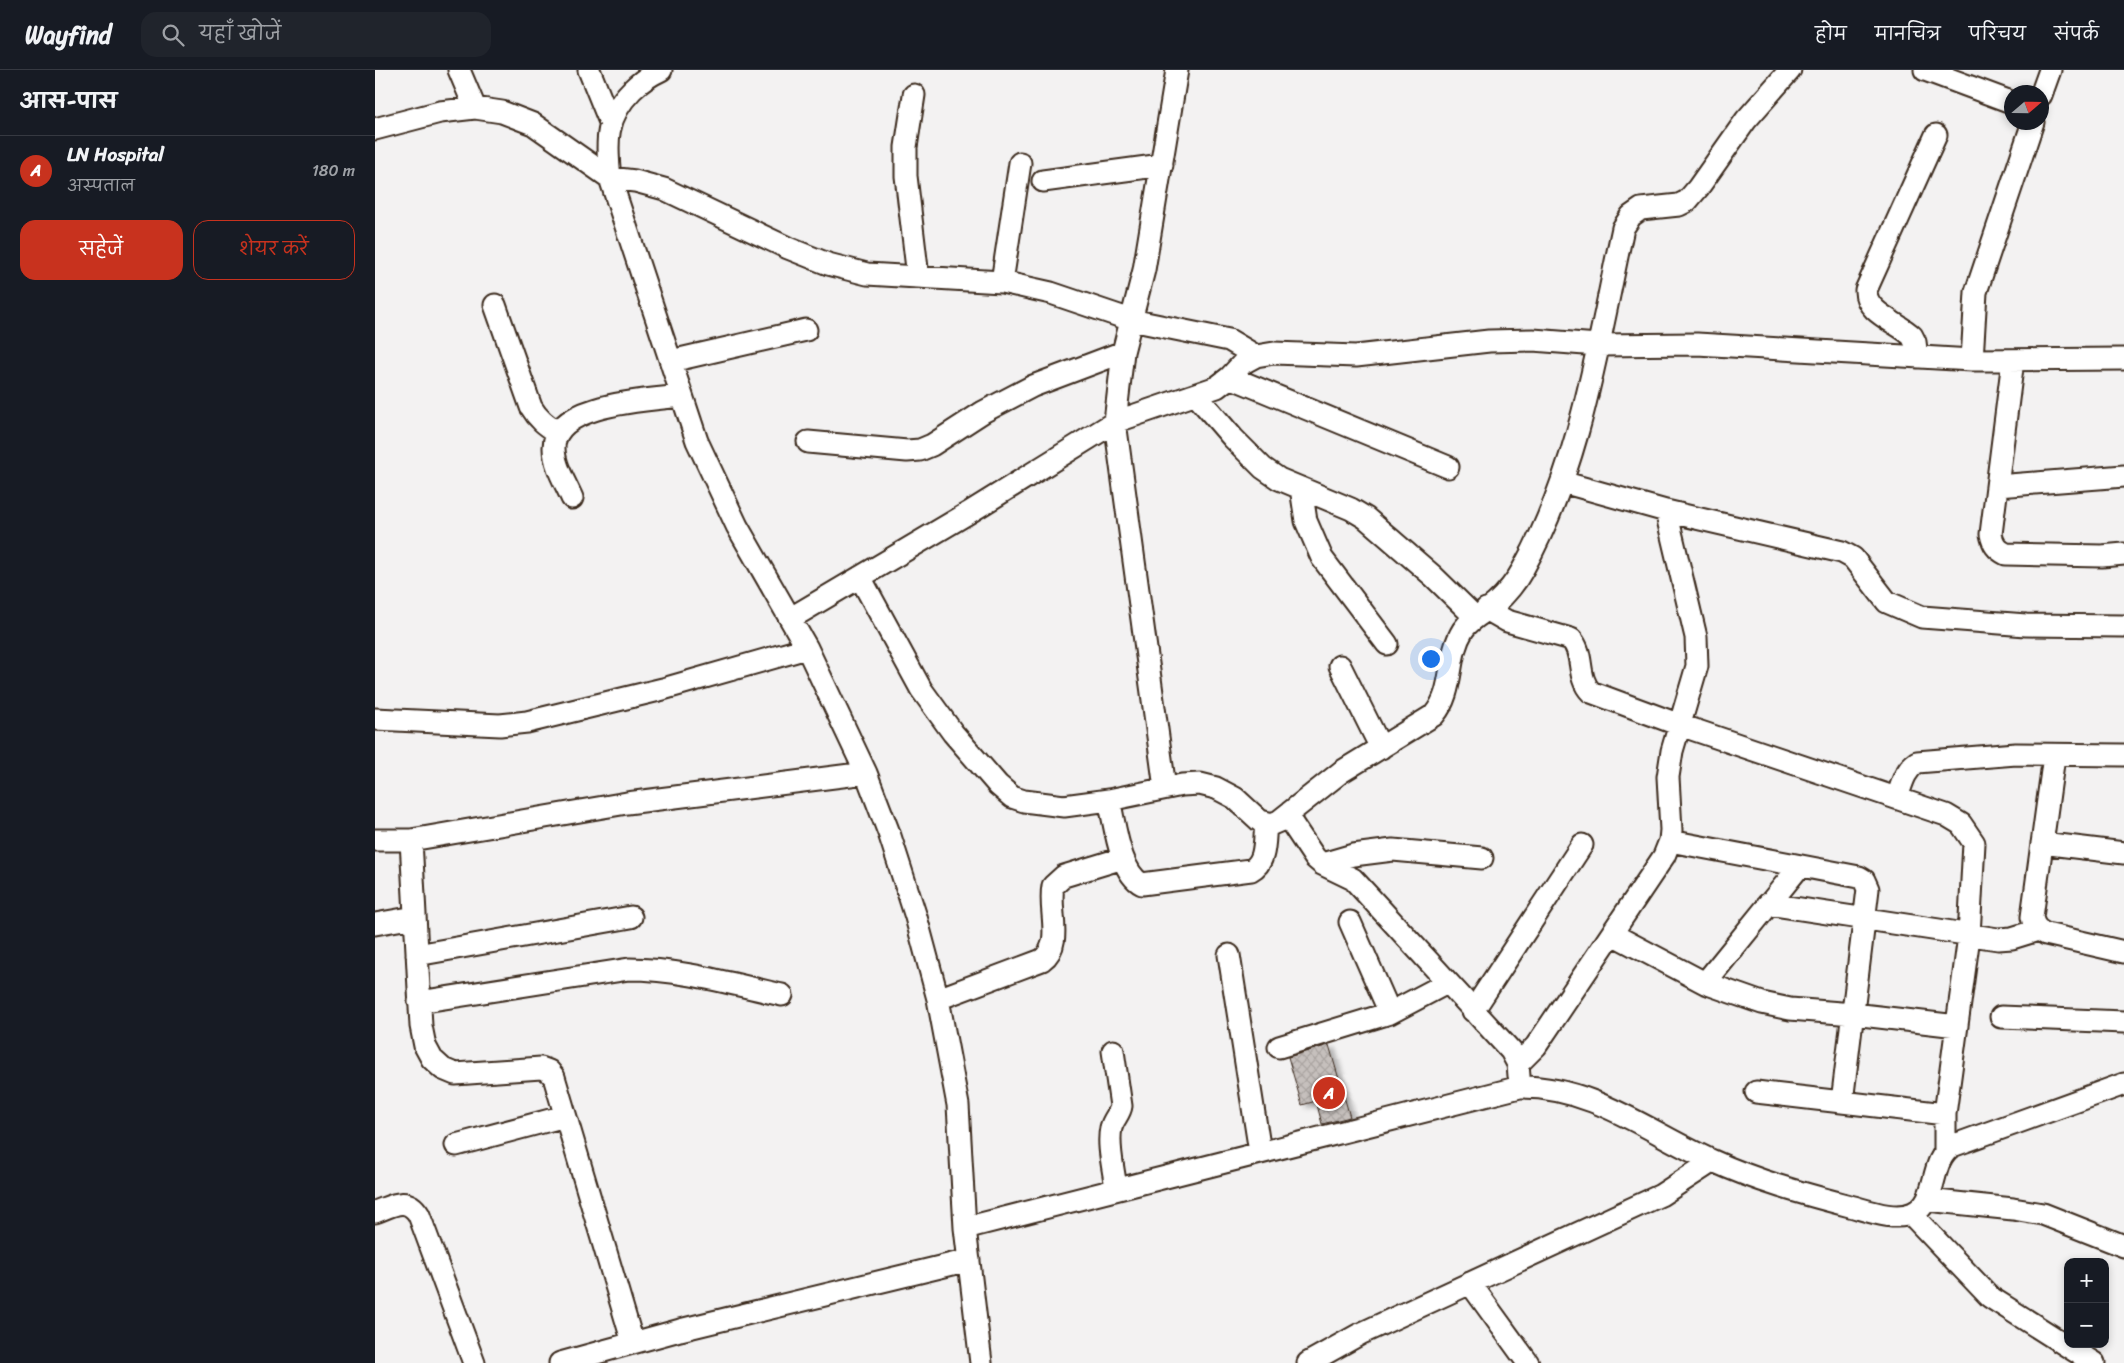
<!DOCTYPE html>
<html lang="hi">
<head>
<meta charset="utf-8">
<style>
	:root { --surface:#171b24; --page:#20242c; --text:#f1f3f6; --muted:#9ea1a6; --line:#363941; --accent:#c8321e }
	body { margin:0; font-family:Sriracha,"Playpen Sans Deva",sans-serif; background:var(--page); color:var(--text) }
	.controls { position:absolute; right:15px; bottom:15px; display:grid; overflow:hidden; border-radius:10px; box-shadow:0 2px 8px #0003 }
	.controls button { width:45px; height:45px; display:grid; place-items:center; padding:0; border:0; border-bottom:1px solid var(--line); background:var(--surface); color:var(--text); font:25px sans-serif }
	.compass { position:absolute; left:1629px; top:15px; width:45px; height:45px; border-radius:50%; background:var(--surface); box-shadow:0 2px 8px #0003; rotate:70deg }
	.you { position:absolute; left:1055px; top:588px; width:18px; height:18px; margin:-12px; border:4px solid #fff; border-radius:50%; background:#1a73e8; box-shadow:0 0 0 8px #1a73e833 }
	.badge { display:grid; place-items:center; width:32px; height:32px; border-radius:50%; background:var(--accent); color:#fff; font-size:16px; font-weight:700 }
	.pin { position:absolute; translate:-50% -50%; border:2px solid #fff; box-shadow:0 1px 5px #0006 }
	.list { margin:0; padding:0; list-style:none }
	h2 { display:flex; justify-content:space-between; align-items:center; height:65px; margin:0; padding:0 20px; font-size:21px }
	h2 small { font-size:16px; font-weight:400; color:var(--muted) }
	.list li { display:grid; grid-template-columns:32px 1fr auto; gap:15px; align-items:center; box-sizing:border-box; height:70px; padding:0 20px; border-top:1px solid var(--line) }
	.list b { display:block; font-size:19px; white-space:nowrap }
	.list p { margin:0; font-size:16px; white-space:nowrap; color:var(--muted) }
	.list em { font-size:16px; font-style:normal; color:var(--muted) }
	.actions { display:flex; gap:10px; padding:15px 20px }
	.actions a { flex:1; padding:11px 0; border:1px solid var(--accent); border-radius:15px; text-align:center; font-size:18px; color:var(--accent) }
	.actions .main { background:var(--accent); color:#fff }
	.icon { flex:none; width:28px; height:28px; fill:none; stroke:currentColor; stroke-width:2; stroke-linecap:round; stroke-linejoin:round }
	.map { position:relative; flex:none; width:1749px; height:1293px; overflow:hidden }
	header { display:flex; align-items:center; gap:30px; box-sizing:border-box; height:70px; padding:0 25px; background:var(--surface); border-bottom:1px solid var(--line) }
	header strong { font-size:24px }
	nav { display:flex; gap:28px; margin-inline-start:auto; font-size:18px }
	.search { width:350px; height:45px; background:var(--page); display:flex; align-items:center; gap:12px; box-sizing:border-box; padding:0 18px; border-radius:15px; color:var(--muted); font-size:19px }
	main { display:flex }
	aside { flex:1; background:var(--surface) }
	.map>svg:first-child { display:block }
	.building { fill:url(#building-cross-hatch); stroke:#3b2a1e; filter:url(#shadow) }
	.lines { fill:none; stroke-linecap:round; stroke-linejoin:round }
	.minor-casing { stroke:#3b2a1e; stroke-width:25 }
	.minor { stroke:#fff; stroke-width:21 }
</style>
</head>
<body>
<header>
<strong>Wayfind</strong>
<div class="search"><svg class="icon" aria-label="search" viewBox="0 0 24 24"><circle cx="10" cy="10" r="6"/><path d="M15 15l6 6"/></svg>यहाँ खोजें</div>
<nav><a>होम</a><a>मानचित्र</a><a>परिचय</a><a>संपर्क</a></nav>
</header>
<main>
<aside>
<h2>आस-पास<small></small></h2>
<ul class="list">
<li><span class="badge">A</span><div><b>LN Hospital</b><p>अस्पताल</p></div><em>180 m</em></li>
</ul>
<div class="actions"><a class="main">सहेजें</a><a>शेयर करें</a></div>
</aside>
<div class="map">
<svg width="1749" height="1293" viewBox="0 0 1749 1293">
	<defs>
		<pattern id="building-cross-hatch" width="8" height="8" patternUnits="userSpaceOnUse" patternTransform="scale(1.25)"><rect width="8" height="8" fill="#c6c0bd"/><path d="M0 0l8 8M0 8l8-8" fill="none" stroke="#aba5a2"/></pattern>
		<filter id="shadow"><feDropShadow dx="5.5" dy="3" stdDeviation="2.5" flood-color="#0004"/></filter>
	</defs>
	<rect width="100%" height="100%" fill="#f3f2f2"/>
	<filter id="ink" filterUnits="userSpaceOnUse"><feTurbulence type="fractalNoise" baseFrequency=".02" numOctaves="2"/><feDisplacementMap in="SourceGraphic" scale="10" xChannelSelector="R" yChannelSelector="G"/><feConvolveMatrix kernelMatrix="1 2 1 2 8 2 1 2 1" color-interpolation-filters="sRGB"/></filter>
	<g filter="url(#ink)">
		<path class="building" d="M954,975L975,1047L947,1054L941,1031L927,1035L913,987Z"/>
		<g class="lines">
			<g class="minor-casing">
				<path id="minor" d="M84,0L100,38
					M214,0L235,52
					M286,0C275,5 265,12 257,20C230,47 231,72 235,108L322,371L362,456L432,578L491,703L514,763L541,847L563,929L583,1035L590,1158L606,1293
					M1550,0L1636,32
					M539,25L531,77V106L543,207
					M1666,25L1675,0
					M0,59L65,42L100,38L127,42L158,54L235,108L260,111L289,119L413,178L453,194L492,204L627,212L676,223L756,250L854,270L881,286
					M668,111L787,95
					M627,212L645,93
					M120,235L156,337C163,349 171,355 182,362
					M1542,287L1540,272L1537,266C1523,252 1490,243 1491,220L1561,65
					M1597,290L1601,222L1658,52
					M1638,290L1616,464C1618,474 1621,479 1631,484L1727,486L1749,484
					M296,291L431,260
					M855,307L1073,397
					M821,325L858,368L888,398L904,409L976,439L991,448L1058,506L1100,547
					M433,372L532,381L545,380L557,375L608,342L658,316L748,282
					M1187,412L1291,441L1467,482L1478,488L1512,532L1547,547L1651,555L1749,556
					M1622,416L1749,406
					M926,418L931,451L947,488L1012,574
					M197,428C190,412 179,395 179,378C178,333 275,330 307,326
					M485,507L546,619L578,663L623,715L637,727L649,731L689,736L734,730L807,715L825,714L841,718L860,728L885,751L897,754L904,751L966,702L1059,645C1080,620 1071,587 1088,560C1096,548 1109,543 1120,534C1131,524 1141,512 1148,499C1206,395 1223,273 1248,158L1256,146L1266,139L1304,135L1312,131L1323,118L1371,50L1415,0
					M1111,539L1132,551L1196,569C1210,584 1201,607 1216,622L1305,655L1571,745L1586,754L1599,773L1594,866L1570,1044V1081
					M416,548L595,442L740,352L842,317L855,307L868,293L881,286L899,283L981,286L1114,271L1158,270L1223,275L1322,274L1597,290L1749,289
					M965,596L1006,678
					M0,649L125,655L152,652L288,619L432,578
					M1679,686L1657,847C1659,857 1663,860 1671,864L1749,882
					M790,718L740,352L748,282L769,200L802,0
					M1522,728C1527,714 1529,701 1542,692L1641,684L1749,685
					M734,730C740,753 744,802 767,814L876,800C892,792 889,769 891,753
					M912,746L940,788L947,794L978,809L1136,981L1143,994L1144,1006
					M0,770H36L252,733L491,703
					M36,770L46,956L50,976L57,989L68,999L80,1004L166,998L174,1001L179,1007L258,1273
					M1295,771L1484,807L1489,810L1493,819L1467,1032
					M1667,773L1749,783
					M947,794L978,785L1018,780L1107,788
					M1393,834L1623,869L1637,868L1663,860
					M975,852L1015,943
					M0,854L40,847
					M1237,864L1330,913L1387,933L1415,939L1478,944L1582,956
					M42,885L256,847
					M854,885L885,1082
					M1330,913L1425,796
					M563,929L667,890C689,874 673,840 678,816L689,806L748,788
					M44,932L254,899C306,899 357,914 407,925
					M1098,941L1207,775
					M1626,947L1749,952
					M904,977L1015,943L1072,913
					M738,981L746,1036C745,1044 738,1049 736,1058C732,1076 739,1100 741,1119
					M1143,994L1161,976L1289,786L1295,771L1296,760L1293,707L1297,681L1322,596L1321,567L1291,441
					M1381,1022L1570,1044
					M81,1075L190,1046
					M1552,1130L1638,1139L1668,1144L1749,1176
					M0,1142C17,1136 32,1125 44,1145L99,1293
					M1536,1144L1615,1227L1719,1293
					M590,1158L1145,1017C1217,1016 1275,1063 1338,1091C1382,1111 1429,1124 1475,1136C1494,1141 1520,1151 1538,1143C1565,1130 1553,1092 1577,1076L1749,1014
					M1095,1213L1153,1293
					M185,1293L305,1260L594,1190
					M933,1293L985,1264L1286,1125L1338,1091"/>
			</g>
			<use href="#minor" class="minor"/>
		</g>
	</g>
</svg>
<div class="controls">
<button>+</button>
<button>−</button>
</div>
<svg class="compass" viewBox="-18 -18 36 36"><path d="M0-13l5 13h-10z" fill="#e53935"/><path d="M0 13l5-13h-10z" fill="#9ea1a6"/></svg>
<div class="you"></div>
<div class="pin badge" style="left:954px;top:1023px">A</div>
</div>
</main>
</body>
</html>
